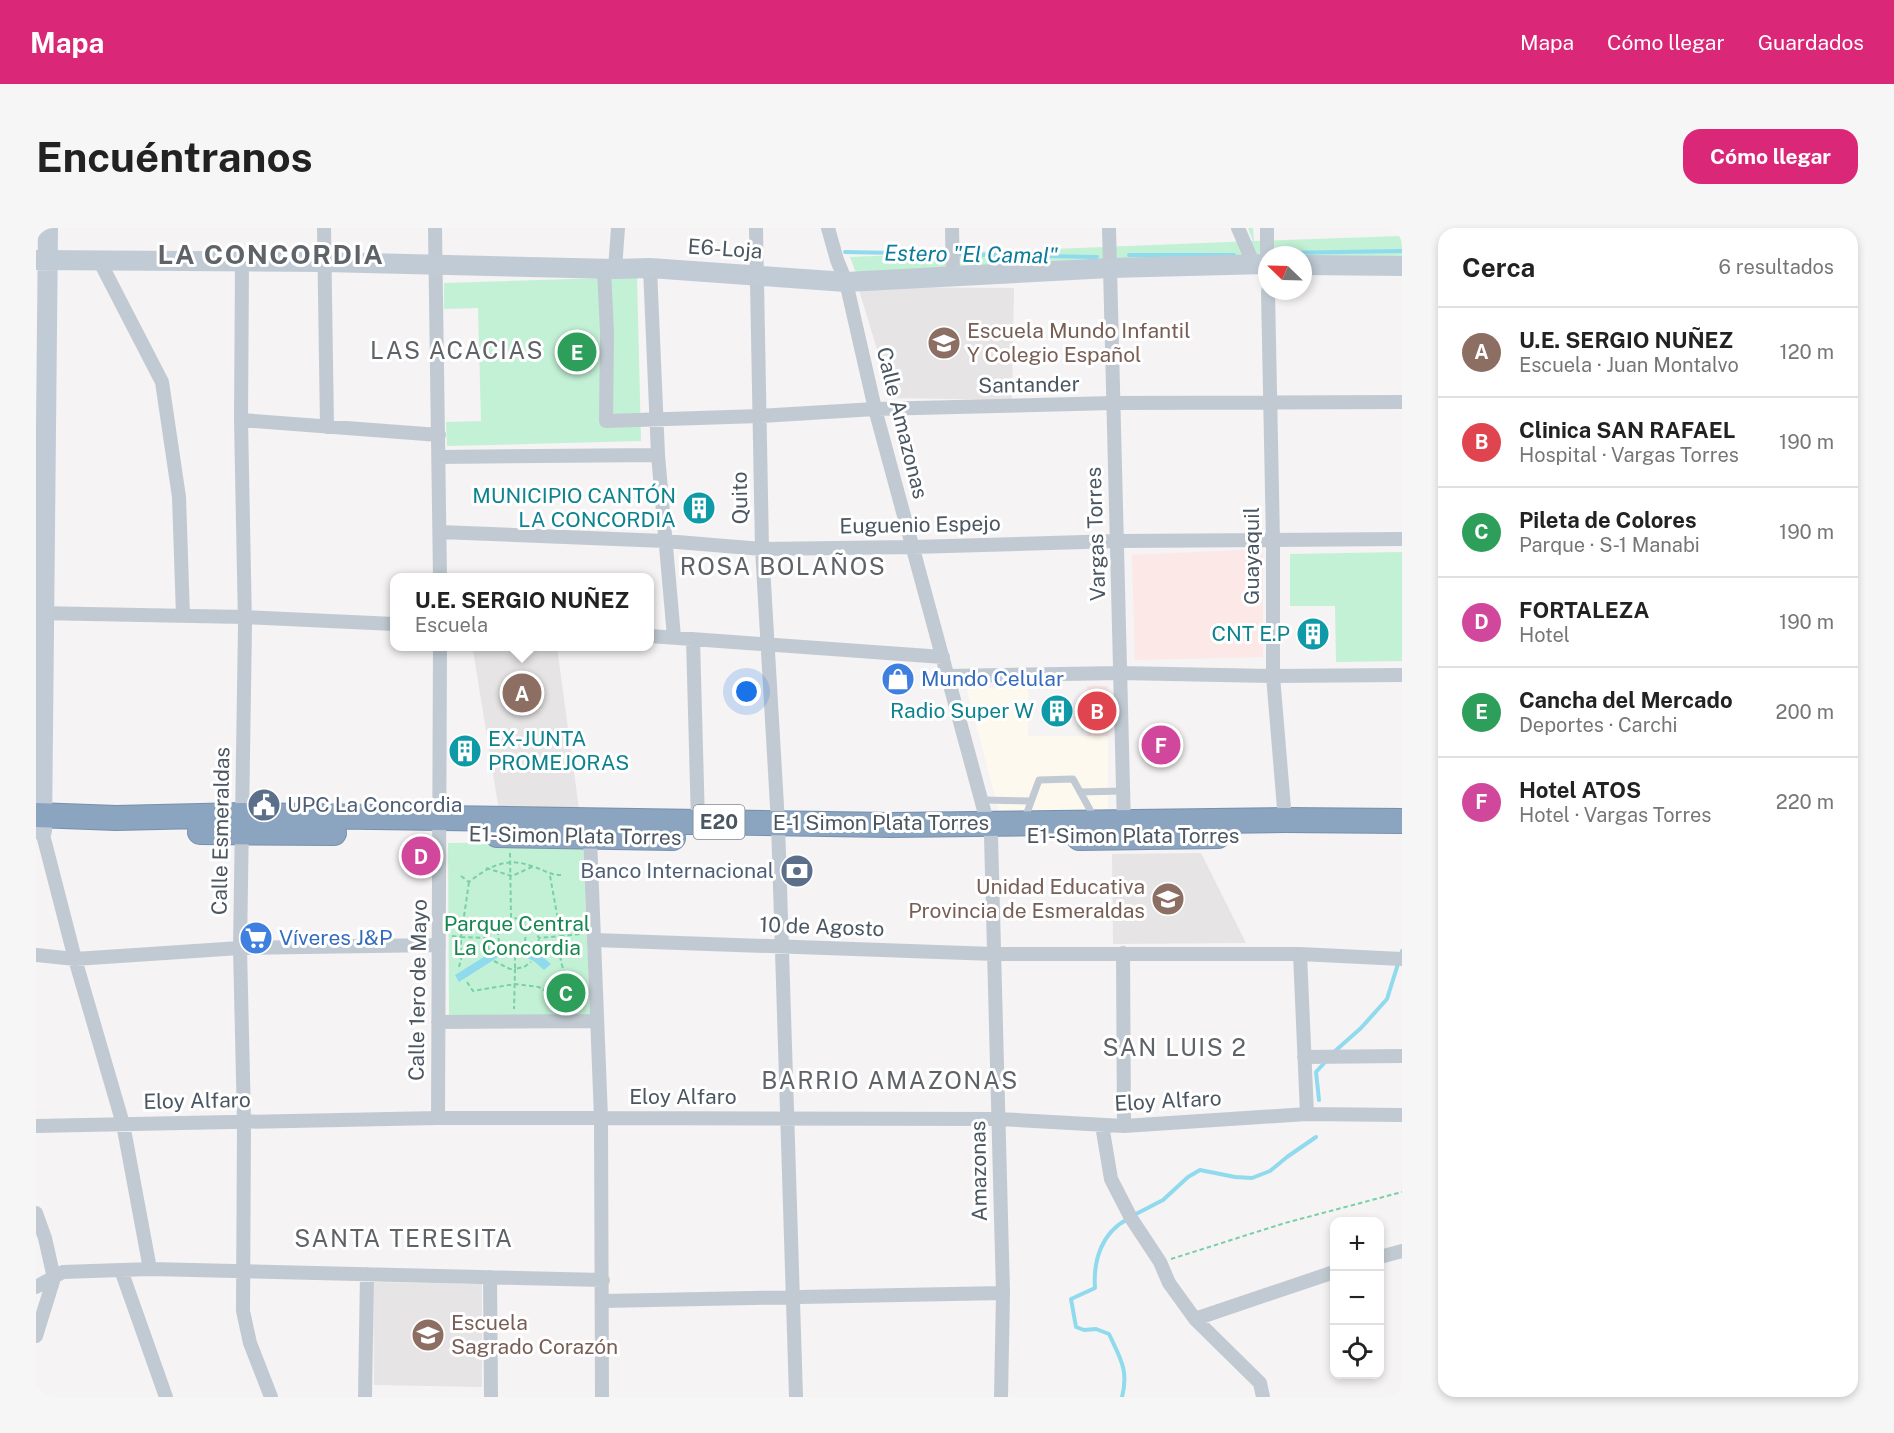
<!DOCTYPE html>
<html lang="es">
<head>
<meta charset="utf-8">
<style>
	:root { --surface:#fff; --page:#f6f6f6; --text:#222; --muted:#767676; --line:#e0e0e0; --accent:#db2777 }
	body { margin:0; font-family:"Public Sans",sans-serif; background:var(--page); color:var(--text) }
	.controls { position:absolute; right:18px; bottom:18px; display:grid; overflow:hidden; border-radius:12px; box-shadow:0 3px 9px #0003 }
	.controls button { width:54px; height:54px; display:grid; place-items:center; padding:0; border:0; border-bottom:2px solid var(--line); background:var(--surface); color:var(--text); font:30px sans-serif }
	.compass { position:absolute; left:1222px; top:18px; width:54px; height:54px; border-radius:50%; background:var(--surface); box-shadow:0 3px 9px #0003; rotate:293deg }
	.you { position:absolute; left:711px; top:464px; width:21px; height:21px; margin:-15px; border:4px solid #fff; border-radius:50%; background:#1a73e8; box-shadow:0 0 0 9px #1a73e833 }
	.badge { display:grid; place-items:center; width:39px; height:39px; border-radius:50%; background:var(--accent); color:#fff; font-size:20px; font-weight:700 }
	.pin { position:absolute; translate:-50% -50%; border:3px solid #fff; box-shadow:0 2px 6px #0006 }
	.popup { position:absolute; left:354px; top:345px; width:264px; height:78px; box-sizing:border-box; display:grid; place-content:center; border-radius:12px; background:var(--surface); filter:drop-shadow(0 2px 4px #0005); font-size:20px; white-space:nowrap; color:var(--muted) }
	.popup b { font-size:22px; color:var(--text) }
	.popup::after { content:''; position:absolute; left:50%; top:100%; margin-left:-12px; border:12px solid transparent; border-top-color:var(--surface) }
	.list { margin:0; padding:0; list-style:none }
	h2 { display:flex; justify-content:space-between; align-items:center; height:78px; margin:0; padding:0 24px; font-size:26px }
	h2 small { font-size:20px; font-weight:400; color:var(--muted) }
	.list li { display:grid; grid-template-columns:39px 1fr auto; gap:18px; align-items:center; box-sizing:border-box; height:90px; padding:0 24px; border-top:2px solid var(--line) }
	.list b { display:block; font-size:22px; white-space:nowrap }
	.list p { margin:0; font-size:20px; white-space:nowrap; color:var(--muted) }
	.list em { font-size:20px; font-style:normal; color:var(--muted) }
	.icon { flex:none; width:33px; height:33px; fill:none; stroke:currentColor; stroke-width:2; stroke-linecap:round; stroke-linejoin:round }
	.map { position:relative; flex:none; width:1366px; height:1169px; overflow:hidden; border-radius:18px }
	header { display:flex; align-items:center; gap:36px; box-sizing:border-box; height:84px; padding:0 30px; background:var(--accent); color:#fff }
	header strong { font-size:28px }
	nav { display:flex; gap:33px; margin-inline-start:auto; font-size:21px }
	.intro { display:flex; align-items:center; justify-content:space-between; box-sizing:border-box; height:144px; padding:0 36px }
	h1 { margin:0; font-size:42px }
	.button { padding:15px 27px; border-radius:18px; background:var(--accent); color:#fff; font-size:21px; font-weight:700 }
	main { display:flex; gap:36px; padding:0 36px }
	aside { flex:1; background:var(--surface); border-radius:18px; box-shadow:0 3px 9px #0003 }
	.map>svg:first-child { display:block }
	.commercial { fill:#fdf9ef }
	.education { fill:#e6e4e5 }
	.medical { fill:#fce8e6 }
	.green { fill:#c3f1d5 }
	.water { fill:#90daee }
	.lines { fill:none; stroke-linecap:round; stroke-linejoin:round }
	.stream { stroke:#90daee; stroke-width:4 }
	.highway-casing { stroke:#7690ad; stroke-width:26 }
	.path { stroke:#7ad0a6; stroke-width:2; stroke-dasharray:4.5 3; stroke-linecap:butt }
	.lane { stroke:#c1cad2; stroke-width:7 }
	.street { stroke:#c1cad2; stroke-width:14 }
	.secondary { stroke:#c1cbd6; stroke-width:20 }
	.highway { stroke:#8ba5c1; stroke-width:24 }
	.labels { text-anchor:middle; stroke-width:6; stroke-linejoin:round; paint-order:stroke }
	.shield { fill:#fff; stroke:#808990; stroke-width:1.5 }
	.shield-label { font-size:20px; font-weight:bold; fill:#4a5661 }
	.street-label { font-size:21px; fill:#4a5661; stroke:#fff }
	.education-label { font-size:21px; fill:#785e54; stroke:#fff; text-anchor:start }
	.culture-label { font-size:21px; fill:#0d838f; stroke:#fff; text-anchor:end }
	.shop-label { font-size:21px; fill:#366cbe; stroke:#fff; text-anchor:start }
	.service-label { font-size:21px; fill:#4e5e75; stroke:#fff; text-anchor:start }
	.park-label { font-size:21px; fill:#17864f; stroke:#fff }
	.water-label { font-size:22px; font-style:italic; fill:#0c7c9b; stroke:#fff }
	.quarter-label { font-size:24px; letter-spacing:1.5px; fill:#5f6368; stroke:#fff }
	.district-label { font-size:27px; font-weight:bold; letter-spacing:1.5px; fill:#5f6368; stroke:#fff }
</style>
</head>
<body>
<header>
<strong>Mapa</strong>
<nav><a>Mapa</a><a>Cómo llegar</a><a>Guardados</a></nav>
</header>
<div class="intro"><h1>Encuéntranos</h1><a class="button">Cómo llegar</a></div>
<main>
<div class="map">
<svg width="1366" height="1169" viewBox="0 0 1366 1169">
	<rect width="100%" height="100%" fill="#f5f3f3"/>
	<path class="commercial" d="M992,459V508H1072V583L963,584L931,461Z"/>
	<path class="education" d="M822,59L978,60L976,172L856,170Z
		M445,418L521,419L543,581L463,583L437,422L445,421Z
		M1165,625L1210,715L1077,716L1076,626Z
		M337,1054L446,1056V1159L338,1157Z"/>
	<path class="medical" d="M1227,321V429L1099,432L1096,327Z
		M1051,458H1072V508H1051Z"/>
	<path class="green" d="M1212,0H1217L1218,13L1366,8V33L1267,36V27H1231L820,45L814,29L1217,13Z
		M601,49L605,213L411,218L410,194L445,193L442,80L408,81V55Z
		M1366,324V433L1300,434L1299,378H1254V326Z
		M547,614L554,787L413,788L412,615Z"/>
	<path class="water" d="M464,719L467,726L423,754L419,747Z
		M489,719L505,727L515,736L508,742L499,734L485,726Z"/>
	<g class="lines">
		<path class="stream" d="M809,24L1061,29
			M1242,25L1366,23
			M1093,27H1198
			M1298,824L1325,800L1351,771L1366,723
			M1283,872L1280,844L1291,832
			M1098,987L1127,972L1152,949L1164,942L1199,949L1216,950L1234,943L1251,929L1280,909
			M1086,1169C1093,1142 1084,1130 1073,1106L1060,1101L1048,1102L1040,1099L1035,1071L1059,1060C1057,1032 1066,1004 1092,991"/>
		<g class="highway-casing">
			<path id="highway" d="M0,587L80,590L207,587L855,597L1249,592L1366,593
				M164,604L298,605
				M461,607L637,610
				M1043,610L1182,608"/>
		</g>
		<path class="path" d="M474,625L475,689C488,692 497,698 503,710L525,708C524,725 522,738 534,750
			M450,640L476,648L498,638
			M425,648L433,654C453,638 472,628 498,639C509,642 513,647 525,647
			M514,648L525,708L545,706
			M462,695C461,709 463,733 483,726C490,716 491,707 488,695
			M416,708L425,709L433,654
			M453,722C448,707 461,694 475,689
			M501,723L503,710
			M479,728V741L488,739L495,734
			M458,733L474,741H479L478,781
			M423,739L425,731V709L453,710
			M431,754L437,763L479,756L503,759L507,762L518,760L523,764
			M1135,1031L1249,995L1366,964"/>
		<path class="lane" d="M1044,564L1087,563
			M946,572L995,573
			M989,590L1003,552L1037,551L1058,589"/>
		<path class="street" d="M288,0L291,199
			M399,0L404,350
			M720,0L726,321L742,595L760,1169
			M792,0L801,32L810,54L839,181L955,608L967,1065L965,1169
			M916,0L917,49
			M1073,0L1088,599
			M1202,0L1218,37
			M1231,0V27
			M63,32L126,154L143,269L147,388
			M206,34L205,192L209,397L204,720L208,893L207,1083L214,1115L235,1169
			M614,40L622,227L638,409
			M568,41L571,104L570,193L724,188L839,181L1077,175L1366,174
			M579,41L582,0
			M1232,63L1237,313V448L1249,592
			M205,192L403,207
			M403,229L622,227
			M404,304L629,313L726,321L877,319L1082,313L1366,311
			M0,385L209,389L358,396
			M614,408L907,429
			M657,411L662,594
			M912,448L1084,445L1237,448L1366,447
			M6,603L39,731L87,896L114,1041
			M554,610L565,890L566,1169
			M559,712L958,726H1264L1366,731
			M1087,725L1088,898
			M1264,726L1271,886
			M0,727L39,731L204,720L403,717
			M402,794L560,793
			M1268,829L1366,828
			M402,890L404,418
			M1066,897L1075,951L1095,990L1124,1034L1133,1055L1159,1091L1224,1155L1227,1169
			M0,898L402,890H565L963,891L1088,898L1271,886L1366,887
			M0,985L9,1010L18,1050L0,1108
			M1344,1029L1366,1023
			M85,1042L130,1169
			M454,1049L455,1169
			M0,1059L27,1044L114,1041L567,1052
			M567,1073L967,1065
			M1159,1091L1298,1044
			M329,1169L331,1046"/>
		<path class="secondary" d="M0,32L288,34L579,41L614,40L810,54L1074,40L1231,36
			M1267,37L1366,38
			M6,603L12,0"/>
		<use href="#highway" class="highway"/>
	</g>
	<defs>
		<g id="university-disc" transform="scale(1.725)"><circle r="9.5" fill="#8d6e63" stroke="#fff"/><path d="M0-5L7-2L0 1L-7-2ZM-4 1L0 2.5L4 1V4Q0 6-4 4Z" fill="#fff"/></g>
		<g id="building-disc" transform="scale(1.725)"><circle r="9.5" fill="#0f9aa8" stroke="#fff"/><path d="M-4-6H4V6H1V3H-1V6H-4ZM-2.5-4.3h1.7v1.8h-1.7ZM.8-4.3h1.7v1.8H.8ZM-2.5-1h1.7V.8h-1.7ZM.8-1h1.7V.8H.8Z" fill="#fff"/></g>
		<g id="shop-disc" transform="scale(1.725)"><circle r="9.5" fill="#3f7fe0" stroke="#fff"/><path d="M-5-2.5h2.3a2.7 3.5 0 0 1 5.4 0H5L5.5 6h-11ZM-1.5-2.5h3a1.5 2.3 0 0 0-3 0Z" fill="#fff"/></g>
		<g id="civic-disc" transform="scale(1.725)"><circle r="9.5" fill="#5c6f8a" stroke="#fff"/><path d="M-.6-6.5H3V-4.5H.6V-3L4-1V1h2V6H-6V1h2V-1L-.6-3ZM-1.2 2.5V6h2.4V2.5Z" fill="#fff"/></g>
		<g id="bank-disc" transform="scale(1.725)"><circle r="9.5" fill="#5c6f8a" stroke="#fff"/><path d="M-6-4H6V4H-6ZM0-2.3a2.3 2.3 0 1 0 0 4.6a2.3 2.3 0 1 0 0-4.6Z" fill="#fff"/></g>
		<g id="school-disc" transform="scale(1.725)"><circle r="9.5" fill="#8d6e63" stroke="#fff"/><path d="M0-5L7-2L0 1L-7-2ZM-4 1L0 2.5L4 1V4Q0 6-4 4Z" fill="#fff"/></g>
		<g id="supermarket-disc" transform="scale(1.725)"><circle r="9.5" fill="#3f7fe0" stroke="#fff"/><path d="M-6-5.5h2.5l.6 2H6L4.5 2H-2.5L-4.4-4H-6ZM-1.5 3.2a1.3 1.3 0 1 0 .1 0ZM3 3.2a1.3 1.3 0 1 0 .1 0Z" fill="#fff"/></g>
	</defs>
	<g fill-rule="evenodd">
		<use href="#university-disc" x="908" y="115"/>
		<use href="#building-disc" x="663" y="280"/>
		<use href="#building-disc" x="1277" y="406"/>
		<use href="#shop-disc" x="862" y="451"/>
		<use href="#building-disc" x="1021" y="483"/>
		<use href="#building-disc" x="429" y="523"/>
		<use href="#civic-disc" x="228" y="577"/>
		<use href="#bank-disc" x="761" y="643"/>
		<use href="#school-disc" x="1132" y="671"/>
		<use href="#supermarket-disc" x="220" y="710"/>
		<use href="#school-disc" x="392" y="1107"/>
	</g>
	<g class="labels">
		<rect class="shield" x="657.5" y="577" width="51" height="34" rx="4.5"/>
		<g class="shield-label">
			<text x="683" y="601">E20</text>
		</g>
		<g class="street-label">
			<text transform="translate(689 21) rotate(4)" y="7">E6-Loja</text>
			<text transform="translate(993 157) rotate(-1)" y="7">Santander</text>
			<text transform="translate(866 195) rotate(76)" y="7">Calle Amazonas</text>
			<text transform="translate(704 270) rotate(-91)" y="7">Quito</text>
			<text transform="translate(884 297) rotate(-1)" y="7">Euguenio Espejo</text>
			<text transform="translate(1060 306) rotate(-92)" y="7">Vargas Torres</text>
			<text transform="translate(1216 328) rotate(-90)" y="7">Guayaquil</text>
			<text x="845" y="602">E-1 Simon Plata Torres</text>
			<text transform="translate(185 603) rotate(-89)" y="7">Calle Esmeraldas</text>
			<text transform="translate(539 608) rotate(1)" y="7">E1-Simon Plata Torres</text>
			<text x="1097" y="615">E1-Simon Plata Torres</text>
			<text transform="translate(786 699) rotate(2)" y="7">10 de Agosto</text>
			<text transform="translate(382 762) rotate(-89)" y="7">Calle 1ero de Mayo</text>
			<text x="647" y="876">Eloy Alfaro</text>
			<text transform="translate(161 873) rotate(-1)" y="7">Eloy Alfaro</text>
			<text transform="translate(1132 873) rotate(-3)" y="7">Eloy Alfaro</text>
			<text transform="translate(943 943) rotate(-91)" y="7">Amazonas</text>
		</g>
		<g class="education-label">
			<text x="931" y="110">Escuela Mundo Infantil<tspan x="931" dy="24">Y Colegio Español</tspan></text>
			<text x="1109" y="666" text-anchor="end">Unidad Educativa<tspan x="1109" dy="24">Provincia de Esmeraldas</tspan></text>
			<text x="415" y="1102">Escuela<tspan x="415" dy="24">Sagrado Corazón</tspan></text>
		</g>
		<g class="culture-label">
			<text x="640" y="275">MUNICIPIO CANTÓN<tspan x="640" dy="24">LA CONCORDIA</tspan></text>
			<text x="1254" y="413">CNT E.P</text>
			<text x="998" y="490">Radio Super W</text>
			<text x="452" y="518" text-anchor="start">EX-JUNTA<tspan x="452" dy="24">PROMEJORAS</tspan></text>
		</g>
		<g class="shop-label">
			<text x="885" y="458">Mundo Celular</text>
			<text x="243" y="717">Víveres J&amp;P</text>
		</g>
		<g class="service-label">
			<text x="251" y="584">UPC La Concordia</text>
			<text x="738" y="650" text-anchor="end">Banco Internacional</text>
		</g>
		<g class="park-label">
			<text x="481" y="703">Parque Central<tspan x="481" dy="24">La Concordia</tspan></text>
		</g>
		<g class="water-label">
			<text transform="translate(935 26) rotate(1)" y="8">Estero "El Camal"</text>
		</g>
		<g class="quarter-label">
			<text x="421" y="131">LAS ACACIAS</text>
			<text x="747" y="347">ROSA BOLAÑOS</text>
			<text x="1139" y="828">SAN LUIS 2</text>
			<text x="854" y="861">BARRIO AMAZONAS</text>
			<text x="368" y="1019">SANTA TERESITA</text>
		</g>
		<g class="district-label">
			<text x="235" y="36">LA CONCORDIA</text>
		</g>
	</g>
</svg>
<div class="controls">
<button>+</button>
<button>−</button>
<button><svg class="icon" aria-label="locate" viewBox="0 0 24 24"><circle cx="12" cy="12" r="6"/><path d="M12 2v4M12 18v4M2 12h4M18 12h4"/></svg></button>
</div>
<svg class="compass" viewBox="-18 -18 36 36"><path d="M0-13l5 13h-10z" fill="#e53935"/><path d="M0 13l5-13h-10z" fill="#767676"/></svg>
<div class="you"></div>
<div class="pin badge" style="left:486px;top:465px;background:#8d6e63">A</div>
<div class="popup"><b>U.E. SERGIO NUÑEZ</b>Escuela</div>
<div class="pin badge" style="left:1061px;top:483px;background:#e0444e">B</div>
<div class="pin badge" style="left:530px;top:765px;background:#2e9e5b">C</div>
<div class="pin badge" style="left:385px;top:628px;background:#d1479c">D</div>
<div class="pin badge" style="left:541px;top:124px;background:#2e9e5b">E</div>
<div class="pin badge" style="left:1125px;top:517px;background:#d1479c">F</div>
</div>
<aside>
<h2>Cerca<small>6 resultados</small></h2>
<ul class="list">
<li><span class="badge" style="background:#8d6e63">A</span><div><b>U.E. SERGIO NUÑEZ</b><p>Escuela · Juan Montalvo</p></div><em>120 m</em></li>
<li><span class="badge" style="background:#e0444e">B</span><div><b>Clinica SAN RAFAEL</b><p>Hospital · Vargas Torres</p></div><em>190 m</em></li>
<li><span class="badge" style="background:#2e9e5b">C</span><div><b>Pileta de Colores</b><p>Parque · S-1 Manabi</p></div><em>190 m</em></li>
<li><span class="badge" style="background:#d1479c">D</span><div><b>FORTALEZA</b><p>Hotel</p></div><em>190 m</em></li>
<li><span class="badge" style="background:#2e9e5b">E</span><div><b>Cancha del Mercado</b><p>Deportes · Carchi</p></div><em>200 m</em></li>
<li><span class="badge" style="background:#d1479c">F</span><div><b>Hotel ATOS</b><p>Hotel · Vargas Torres</p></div><em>220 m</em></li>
</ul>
</aside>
</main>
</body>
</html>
